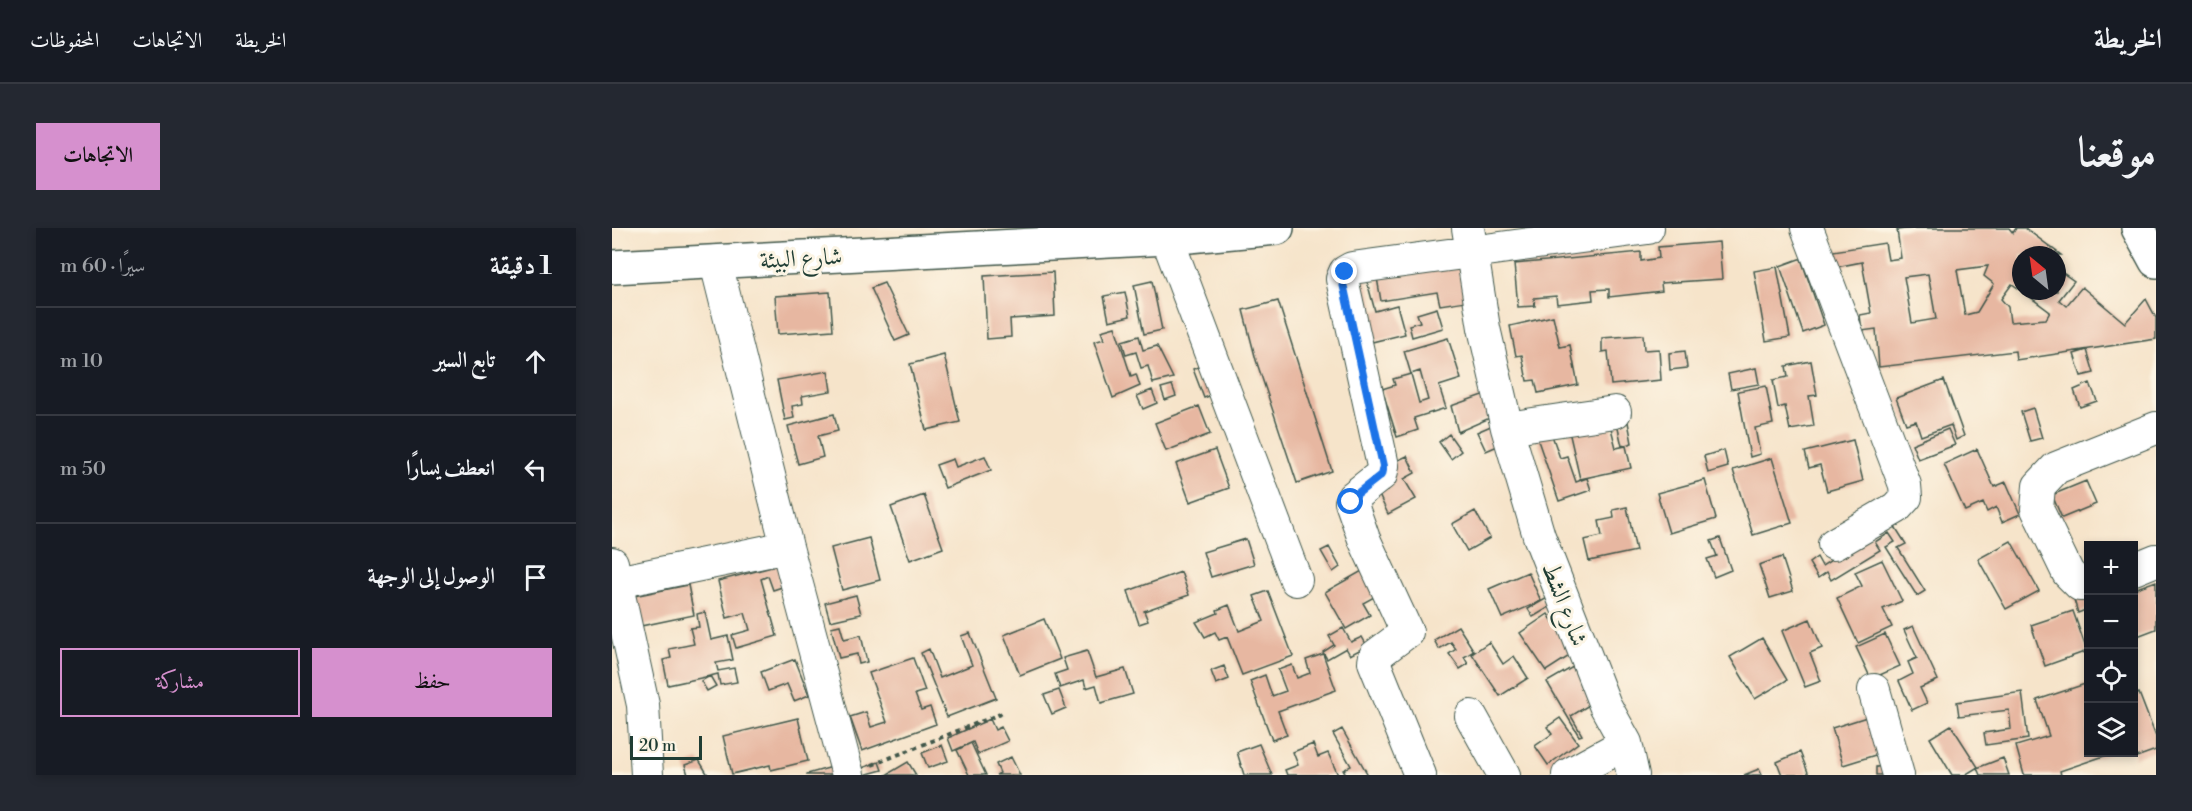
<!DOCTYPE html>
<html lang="ar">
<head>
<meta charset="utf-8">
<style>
	:root { --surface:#171b24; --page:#242831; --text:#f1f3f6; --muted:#9ea1a6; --line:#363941; --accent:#d690ce }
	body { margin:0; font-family:"Libre Bodoni",Amiri,serif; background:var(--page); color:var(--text); direction:rtl }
	.controls { position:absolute; right:18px; bottom:18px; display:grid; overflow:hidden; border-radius:0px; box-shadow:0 3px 9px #0003 }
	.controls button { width:54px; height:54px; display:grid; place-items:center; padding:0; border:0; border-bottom:2px solid var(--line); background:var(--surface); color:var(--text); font:30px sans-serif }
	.compass { position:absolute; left:1400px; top:18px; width:54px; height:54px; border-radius:50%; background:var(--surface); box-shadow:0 3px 9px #0003; rotate:331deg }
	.scale { position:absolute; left:18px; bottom:15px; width:72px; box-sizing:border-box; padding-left:6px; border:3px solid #1f3d34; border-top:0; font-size:16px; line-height:21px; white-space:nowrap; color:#1f3d34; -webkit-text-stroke:4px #fcf5e5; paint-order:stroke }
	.stop { position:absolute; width:18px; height:18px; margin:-14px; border:4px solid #1a73e8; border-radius:50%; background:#fff }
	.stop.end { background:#1a73e8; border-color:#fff; box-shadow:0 2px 6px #0008 }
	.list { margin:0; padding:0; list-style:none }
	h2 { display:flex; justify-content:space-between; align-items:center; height:78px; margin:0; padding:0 24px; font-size:26px }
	h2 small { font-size:20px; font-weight:400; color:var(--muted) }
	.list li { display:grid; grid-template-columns:39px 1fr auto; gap:18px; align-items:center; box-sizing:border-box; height:108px; padding:0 24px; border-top:2px solid var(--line) }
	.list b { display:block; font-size:22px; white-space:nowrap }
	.list em { font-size:20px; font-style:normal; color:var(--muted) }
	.actions { display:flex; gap:12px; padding:18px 24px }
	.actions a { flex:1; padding:14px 0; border:2px solid var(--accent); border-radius:0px; text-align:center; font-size:21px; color:var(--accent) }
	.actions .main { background:var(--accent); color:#111 }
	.icon { flex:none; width:33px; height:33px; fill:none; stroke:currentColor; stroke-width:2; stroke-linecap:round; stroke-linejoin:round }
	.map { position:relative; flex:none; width:1544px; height:547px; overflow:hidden; direction:ltr; border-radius:0px }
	header { display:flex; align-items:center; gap:36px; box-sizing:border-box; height:84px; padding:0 30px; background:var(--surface); border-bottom:2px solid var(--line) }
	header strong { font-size:28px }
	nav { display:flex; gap:33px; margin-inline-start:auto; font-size:21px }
	.intro { display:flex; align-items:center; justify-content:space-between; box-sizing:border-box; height:144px; padding:0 36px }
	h1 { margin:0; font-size:42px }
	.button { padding:15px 27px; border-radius:0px; background:var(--accent); color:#111; font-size:21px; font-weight:700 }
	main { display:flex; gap:36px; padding:0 36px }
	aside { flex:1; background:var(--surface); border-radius:0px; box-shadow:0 3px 9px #0003 }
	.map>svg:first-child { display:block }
	.building { fill:#e7b7a1; fill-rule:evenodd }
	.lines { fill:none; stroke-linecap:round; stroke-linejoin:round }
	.minor-casing { stroke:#3f564a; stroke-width:34 }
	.major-casing { stroke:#3f564a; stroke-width:36 }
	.path { stroke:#3f564a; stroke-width:4; stroke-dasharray:4.5 4.5; stroke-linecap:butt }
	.minor { stroke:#fff; stroke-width:32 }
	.major { stroke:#fff; stroke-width:33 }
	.route { stroke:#1a73e8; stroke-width:8 }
	.labels { text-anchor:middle; stroke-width:6; stroke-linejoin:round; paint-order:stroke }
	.street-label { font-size:24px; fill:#1f3d34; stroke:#fcf5e5 }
</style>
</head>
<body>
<header>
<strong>الخريطة</strong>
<nav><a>الخريطة</a><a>الاتجاهات</a><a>المحفوظات</a></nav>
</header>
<div class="intro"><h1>موقعنا</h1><a class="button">الاتجاهات</a></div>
<main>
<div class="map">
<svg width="1544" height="547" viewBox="0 0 1544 547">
	<rect width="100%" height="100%" fill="#fcf5e5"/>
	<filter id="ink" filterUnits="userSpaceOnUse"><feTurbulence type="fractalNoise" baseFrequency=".0167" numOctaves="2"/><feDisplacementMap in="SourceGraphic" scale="12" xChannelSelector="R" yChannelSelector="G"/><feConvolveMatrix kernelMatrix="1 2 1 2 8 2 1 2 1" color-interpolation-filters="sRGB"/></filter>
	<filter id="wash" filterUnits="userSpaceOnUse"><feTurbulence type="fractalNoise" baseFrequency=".008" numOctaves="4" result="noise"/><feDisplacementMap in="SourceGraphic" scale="24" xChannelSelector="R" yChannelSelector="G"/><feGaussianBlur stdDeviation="1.35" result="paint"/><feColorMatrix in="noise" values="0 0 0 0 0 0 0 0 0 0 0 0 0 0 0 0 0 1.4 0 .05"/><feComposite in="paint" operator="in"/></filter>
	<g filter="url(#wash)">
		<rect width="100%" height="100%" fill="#f6e4ca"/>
		<g id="blocks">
			<path class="building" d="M1302,0H1397L1401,5L1404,0H1413L1449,27H1409V62L1400,56L1389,71L1396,79L1398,94L1434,91L1438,84L1410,63H1445V41L1462,53L1447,72L1454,78L1470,59L1513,95L1534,71L1544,90V111L1404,132L1403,123L1267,139L1264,101L1250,103L1248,87L1259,85L1250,34L1224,39L1221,23L1273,15L1276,32L1289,30L1285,2ZM1376,38L1372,48L1382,56L1365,84L1353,87L1345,42ZM1316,46L1324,91L1300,95L1292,49Z
				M1107,14L1110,51L1049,55L1050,63L997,69V61L980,62L981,72L945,76L944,68L922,70L923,78L906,79L902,36L1029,24V33L1047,30L1046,19Z
				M845,29L854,73L828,77L825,64L769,73L764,44Z
				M1187,31H1189L1212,97L1191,105L1168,38Z
				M1165,39L1178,109L1154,113L1142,43Z
				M441,44L443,88L398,91L399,109L375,111L372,48Z
				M754,50L763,83L785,77L793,106L760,114L744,53Z
				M540,53L550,102L532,106L522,57Z
				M272,55L297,107L283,113L259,60Z
				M218,64L221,102L166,106L163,68Z
				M513,64L518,88L497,93L492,68Z
				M666,73L720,243L685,255L644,132L631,82Z
				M825,80L831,100L800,109L797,97L808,94L805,86Z
				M941,88L948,119L958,117L966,157L926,165L923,152L915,153L910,127L904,128L898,98Z
				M503,99L519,148L524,146L528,158L501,170L482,114L492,111L489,103Z
				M1031,107L1032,122L1047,121L1049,152L999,157L996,123L990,124V110Z
				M527,108L531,122L545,118L561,150L541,155L536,138L529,140L524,124L514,127L510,113Z
				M836,110L849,151L827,158L834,180L802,190L806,202L785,209L770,161L783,157L781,151L799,146L807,175L816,172L808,143L799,146L792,123Z
				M1475,122L1482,145L1469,148L1462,126Z
				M1073,123L1075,140L1058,142L1057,125Z
				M332,127L348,194L314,202L298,136Z
				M604,132L605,165L592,170L581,141Z
				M1199,133L1205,167L1197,168L1202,198L1178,202L1173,178L1166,180L1161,152L1176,149L1174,138Z
				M1144,140L1147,156L1119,161L1116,146Z
				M216,143L219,163L190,168L191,176L180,178L182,190L173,192L165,152Z
				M1332,152L1352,208L1344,212L1339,197L1309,208L1304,193L1294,196L1284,170Z
				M1478,155L1485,173L1468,179L1462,162Z
				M560,157L564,168L553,172L549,160Z
				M1154,158L1161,196L1143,200L1148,226L1138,229L1126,163Z
				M540,162L545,175L531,181L525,168Z
				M876,165L880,189L846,204L839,178Z
				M587,178L598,206L554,223L543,195Z
				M1421,180L1430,210L1418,213L1409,184Z
				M222,186L226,203L206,208L211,229L186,236L176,198Z
				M979,188L983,203L999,200L1004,220L1014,218L1019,240L968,251L957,203Z
				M1016,194L1020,215L1010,218L1005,196Z
				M936,196L948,230L955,228L964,254L975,250L979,262L947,273L922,201Z
				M881,197L890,216L874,223L865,204Z
				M1336,201L1343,217L1306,231L1300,216Z
				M837,206L849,223L839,231L827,214Z
				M1241,212L1251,253L1215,263L1208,237L1197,240L1193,224Z
				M1365,221L1382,259L1394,254L1408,286L1390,294L1384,279L1375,284L1371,275L1353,283L1332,236Z
				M603,222L617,260L578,274L564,236Z
				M1112,222L1116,239L1096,245L1092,228Z
				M373,228L379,242L333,260L324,237L341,231L344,239Z
				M795,228L803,245L792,251L804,271L776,286L757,246Z
				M1160,230L1180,295L1141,307L1121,242Z
				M1093,252L1104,291L1057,305L1045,265Z
				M1474,253L1484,276L1450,290L1440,267Z
				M312,267L331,320L298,332L279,279Z
				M1015,279L1024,323L977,333L972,312L990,308L987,293L1002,290L1001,282Z
				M863,283L878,310L855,323L840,296Z
				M1280,294L1294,316L1286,320L1313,363L1305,368L1274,319L1283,314L1277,305L1263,314L1268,322L1219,352L1215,344L1206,350L1197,335L1205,329L1210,338Z
				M257,310L268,352L230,362L219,320Z
				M1108,310L1119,342L1102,349L1095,331L1105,328L1099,313Z
				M634,311L642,336L599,349L591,324Z
				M1399,313L1427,363L1394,381L1366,331Z
				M717,319L728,339L721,344L709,323Z
				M156,327L174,346L166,349L170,359L161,362L156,348L149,351L165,408L124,420L120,407L138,402L133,385L115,390L106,353L160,339Z
				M1170,329L1181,363L1158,370L1147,337Z
				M1270,332L1290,373L1271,381L1280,399L1246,415L1225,370L1250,358L1243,344Z
				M750,343L764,368L751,375L758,387L734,401L713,364Z
				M569,344L577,367L532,383L536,393L527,396L516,363Z
				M916,344L929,373L890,390L877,361Z
				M1544,353V401L1523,409L1522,361Z
				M76,357L82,387L24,399L17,369Z
				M1476,360V381L1466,385L1460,365Z
				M656,363L681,428L630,447L615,409L607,412L603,404L593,409L584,394L606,385L605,382L617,377L627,403L652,393L642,368Z
				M244,367L249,386L218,393L213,375Z
				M937,369L941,377L921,389L916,381Z
				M1461,383L1475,423L1433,438L1419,397Z
				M93,384L99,412L116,408L121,432L104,435L106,443L122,440L125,454L108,457L106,446L98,448L104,458L95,463L89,453L98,448L56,457L51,432L59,430L57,421L82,416L78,400L87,399L85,386Z
				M936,386L962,425L934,443L908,405Z
				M432,391L448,431L408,447L392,407Z
				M1198,391L1210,420L1198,425L1209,453L1193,459L1170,403Z
				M228,397L232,411L249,407L255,434L247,436L245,426L227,430L219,399Z
				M846,398L862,423L852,429L856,436L848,441L837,426L844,421L839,414L827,421L822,412Z
				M1301,398L1326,452L1308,460L1315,475L1300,482L1287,453L1301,446L1296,434L1305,430L1292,402Z
				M731,400L739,414L750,409L755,418L738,427L734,420L715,431L711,424L722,417L717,408Z
				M358,405L384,470L335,489L309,425L317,421L328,450L360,437L349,408Z
				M1273,406L1288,438L1259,451L1244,419Z
				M1150,410L1175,452L1143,471L1118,429Z
				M877,414L891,436L902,428L916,450L888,468L860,426Z
				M475,423L484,449L513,441L521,466L489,475L484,457L474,460L472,452L448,460L443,446L455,442L451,430Z
				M711,426L724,462L666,483L675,507L660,512L638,453L653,447L660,468L674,463L666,442L680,437L685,450L698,445L694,432Z
				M301,430L313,463L303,466L309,482L318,479L324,496L250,523L238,489L254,484L259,499L275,494L257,445Z
				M183,431L197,467L182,473L175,456L156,463L149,444Z
				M966,436L987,471L959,488L970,507L967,508L935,454Z
				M612,438L617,451L604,456L599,443Z
				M1476,455V525H1501L1448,543L1449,547H1412L1404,518L1437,508L1425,472Z
				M447,462L454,480L440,486L432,467Z
				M1410,464L1416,511L1374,517L1372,505L1399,501L1397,482L1347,488L1345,474Z
				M1527,465L1544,509V522L1522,530V467Z
				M1261,487L1273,524L1231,537L1220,500Z
				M186,490L196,533L159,542L158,537L120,546L111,508Z
				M948,490L966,515L936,537L923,518L940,506L935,499Z
				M378,491L383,502L389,499L396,513L366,526L361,514L341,523L336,510Z
				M1339,497L1366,539L1353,547H1340L1318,510Z
				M730,501L756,547H734L731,542L739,538L721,506Z
				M359,515L374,547H357L345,522Z
				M647,516L660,547H632L625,524Z
				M701,516L706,529L716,525L726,547H675L673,542L686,537L681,524Z
				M330,517L336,533L316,540L310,525Z
				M1188,524L1197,547H1170L1165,534Z
				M399,529L408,547H384L388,545L384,536Z
				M1391,530L1397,547H1368L1365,540Z
				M87,532L96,547H76L73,537Z
				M267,534L270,542L252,547L250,540Z
				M296,534L304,547H274Z
				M224,538L227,547H195V546Z
				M1279,538L1280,547H1264V539Z
				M1147,541L1150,547H1132Z"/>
		</g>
	</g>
	<g filter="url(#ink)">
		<use href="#blocks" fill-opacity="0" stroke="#3f564a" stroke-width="1.5"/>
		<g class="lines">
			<g class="minor-casing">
				<path id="minor" d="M856,0L872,100L895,200L927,308L993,477L1014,515L1021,547
					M1195,0L1293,257L1294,269L1284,280L1222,316
					M555,10L684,352
					M104,35L175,319L236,547
					M895,200L1003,184
					M0,335L31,477L35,547
					M1522,341L1544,332
					M5,354L175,319
					M1476,357H1468L1456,345L1425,281L1427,258L1444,240L1544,200
					M1262,462L1286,547
					M859,488L892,547
					M808,547L762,434L763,428L795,404L752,311L739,274L741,269L769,247L771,238L730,51L733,44L740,40L1036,0
					M956,547L1014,515"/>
			</g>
			<g class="major-casing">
				<path id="major" d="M1526,0L1544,33
					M0,39L555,10L665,0"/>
			</g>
			<path class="path" d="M260,537L393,484"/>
			<use href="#minor" class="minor"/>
			<use href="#major" class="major"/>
		</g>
	</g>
	<g class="lines" filter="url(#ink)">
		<path class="route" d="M733,44L730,51L771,238L769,247L741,269L739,274"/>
	</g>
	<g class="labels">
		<g class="street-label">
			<text transform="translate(189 30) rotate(-3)" y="8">شارع البيئة</text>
			<text transform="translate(953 376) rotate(69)" y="8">شارع الشط</text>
		</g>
	</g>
</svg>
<div class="controls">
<button>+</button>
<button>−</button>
<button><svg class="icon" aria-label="locate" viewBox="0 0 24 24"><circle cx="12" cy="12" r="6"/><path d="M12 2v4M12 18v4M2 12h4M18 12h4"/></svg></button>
<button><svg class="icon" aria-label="layers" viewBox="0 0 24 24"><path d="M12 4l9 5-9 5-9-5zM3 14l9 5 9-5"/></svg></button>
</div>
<svg class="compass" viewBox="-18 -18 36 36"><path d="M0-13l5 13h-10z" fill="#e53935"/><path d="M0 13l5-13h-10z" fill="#9ea1a6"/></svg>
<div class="scale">20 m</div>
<div class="stop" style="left:739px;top:274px"></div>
<div class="stop end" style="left:733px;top:44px"></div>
</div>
<aside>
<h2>1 دقيقة<small>سيرًا · 60 m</small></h2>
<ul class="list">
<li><svg class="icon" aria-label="ahead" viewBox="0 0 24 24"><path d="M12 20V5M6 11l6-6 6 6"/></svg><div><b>تابع السير</b></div><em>10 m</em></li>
<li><svg class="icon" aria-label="left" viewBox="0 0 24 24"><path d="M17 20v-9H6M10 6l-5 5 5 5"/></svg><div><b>انعطف يسارًا</b></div><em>50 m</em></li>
<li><svg class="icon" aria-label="arrive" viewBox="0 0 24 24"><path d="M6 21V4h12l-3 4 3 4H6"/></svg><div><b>الوصول إلى الوجهة</b></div></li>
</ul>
<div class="actions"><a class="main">حفظ</a><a>مشاركة</a></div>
</aside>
</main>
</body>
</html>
